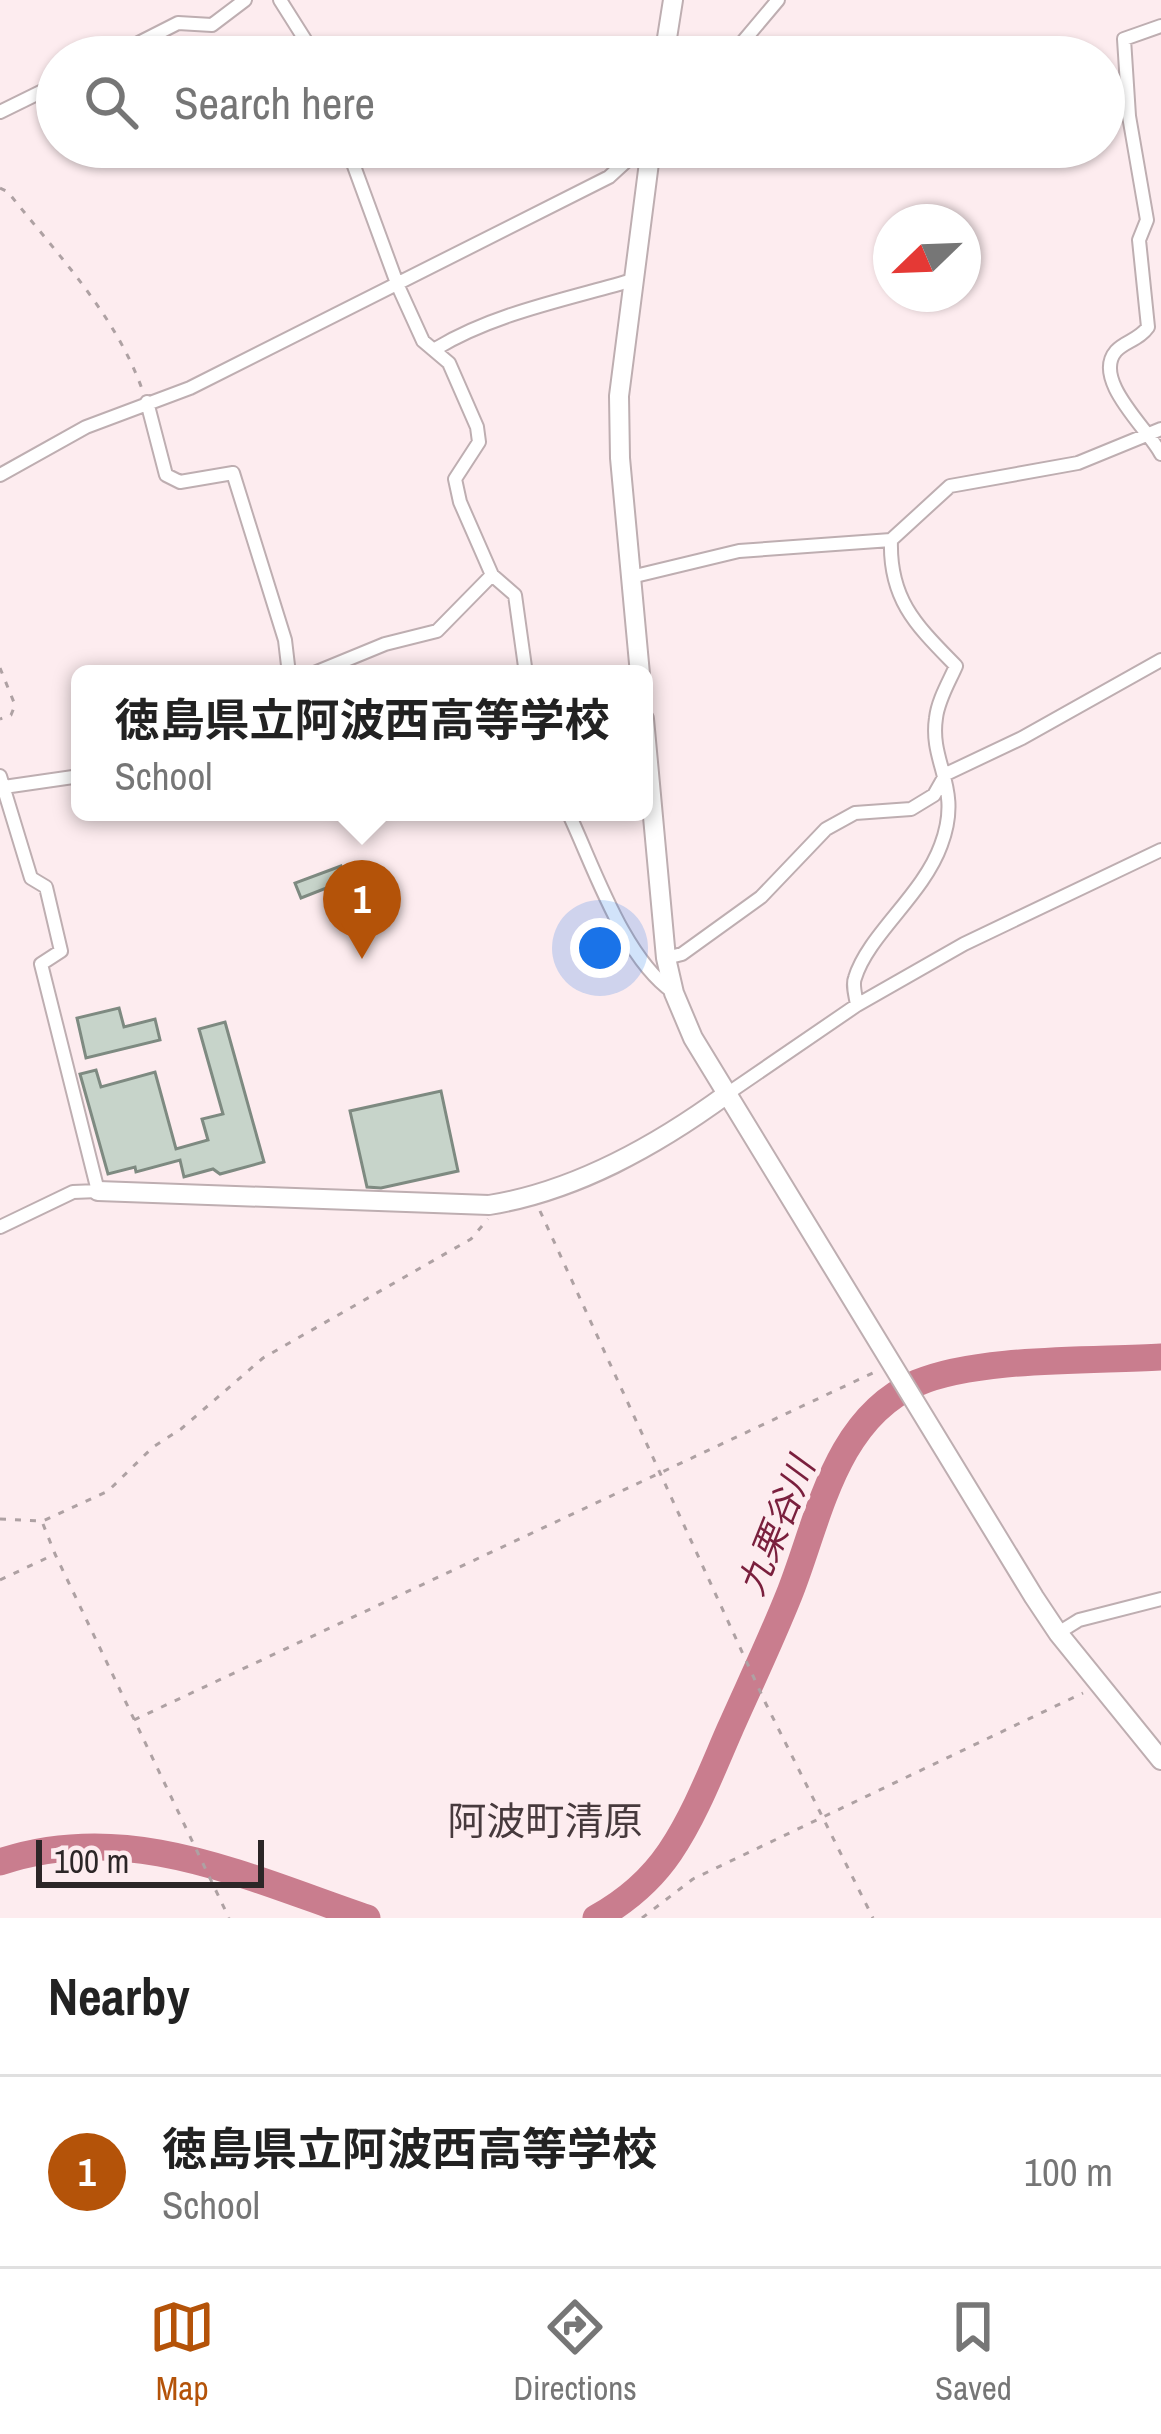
<!DOCTYPE html>
<html lang="en">
<head>
<meta charset="utf-8">
<style>
	:root { --surface:#fff; --page:#f2f2f2; --text:#222; --muted:#767676; --line:#e0e0e0; --accent:#b45309 }
	body { margin:0; font-family:"Archivo Narrow","Noto Sans JP",sans-serif; background:var(--page); color:var(--text) }
	.compass { position:absolute; left:873px; top:204px; width:108px; height:108px; border-radius:50%; background:var(--surface); box-shadow:0 3px 9px #0004; rotate:247deg }
	.scale { position:absolute; left:36px; bottom:30px; width:228px; box-sizing:border-box; padding-left:12px; border:6px solid #2c2627; border-top:0; font-size:33px; line-height:42px; white-space:nowrap; color:#2c2627; -webkit-text-stroke:9px #fdecef; paint-order:stroke }
	.you { position:absolute; left:600px; top:948px; width:42px; height:42px; margin:-30px; border:9px solid #fff; border-radius:50%; background:#1a73e8; box-shadow:0 0 0 18px #1a73e833 }
	.badge { display:grid; place-items:center; width:78px; height:78px; border-radius:50%; background:var(--accent); color:#fff; font-size:39px; font-weight:700 }
	.pin { position:absolute; translate:-50% -99px; filter:drop-shadow(0 3px 6px #0008) }
	.pin::after { content:''; position:absolute; top:63px; width:42px; height:36px; background:inherit; clip-path:polygon(0 0,100% 0,50% 100%) }
	.popup { position:absolute; left:71px; top:665px; width:582px; height:156px; box-sizing:border-box; display:grid; place-content:center; border-radius:18px; background:var(--surface); filter:drop-shadow(0 3px 9px #0005); font-size:39px; white-space:nowrap; color:var(--muted) }
	.popup b { font-size:45px; color:var(--text) }
	.popup::after { content:''; position:absolute; left:50%; top:100%; margin-left:-24px; border:24px solid transparent; border-top-color:var(--surface) }
	.list { margin:0; padding:0; list-style:none }
	h2 { display:flex; justify-content:space-between; align-items:center; height:156px; margin:0; padding:0 48px; font-size:51px }
	h2 small { font-size:39px; font-weight:400; color:var(--muted) }
	.list li { display:grid; grid-template-columns:78px 1fr auto; gap:36px; align-items:center; box-sizing:border-box; height:192px; padding:0 48px; border-top:3px solid var(--line) }
	.list b { display:block; font-size:45px; white-space:nowrap }
	.list p { margin:0; font-size:39px; white-space:nowrap; color:var(--muted) }
	.list em { font-size:39px; font-style:normal; color:var(--muted) }
	.icon { flex:none; width:66px; height:66px; fill:none; stroke:currentColor; stroke-width:2; stroke-linecap:round; stroke-linejoin:round }
	.map { position:relative; flex:none; width:1161px; height:1918px; overflow:hidden }
	.search { position:absolute; background:var(--surface); box-shadow:0 3px 9px #0004; left:36px; right:36px; top:36px; height:132px; display:flex; align-items:center; gap:30px; box-sizing:border-box; padding:0 42px; border-radius:66px; color:var(--muted); font-size:45px }
	.sheet { height:348px; background:var(--surface) }
	nav { display:flex; justify-content:space-around; align-items:center; box-sizing:border-box; height:168px; border-top:3px solid var(--line); background:var(--surface); font-size:33px; color:var(--muted) }
	nav a { display:grid; justify-items:center; gap:6px }
	nav .on { color:var(--accent) }
	.map>svg:first-child { display:block }
	.lines { fill:none; stroke-linecap:round; stroke-linejoin:round }
	.river { stroke:#c97d8e; stroke-width:27 }
	.building { fill:#c7d4ca; stroke:#7e8a81; stroke-width:3 }
	.street-casing { stroke:#beaeb1; stroke-width:16 }
	.secondary-casing { stroke:#beaeb1; stroke-width:22 }
	.path { stroke:#aea1a3; stroke-width:3; stroke-dasharray:6 9; stroke-linecap:butt }
	.street { stroke:#fff; stroke-width:12 }
	.secondary { stroke:#fff; stroke-width:18 }
	.labels { text-anchor:middle; stroke-width:10; stroke-linejoin:round; paint-order:stroke }
	.water-label { font-size:36px; font-style:italic; fill:#7a1f3d; stroke:#fdecef }
	.quarter-label { font-size:39px; fill:#473a3d; stroke:#fdecef }
</style>
</head>
<body>
<div class="map">
<svg width="1161" height="1918" viewBox="0 0 1161 1918">
	<rect width="100%" height="100%" fill="#fdecef"/>
	<g class="lines">
		<path class="river" d="M0,1862C128,1819 246,1877 367,1918
			M596,1918C625,1902 651,1880 670,1852C695,1815 712,1770 730,1729C750,1684 771,1640 789,1595C819,1520 834,1419 917,1383C978,1357 1092,1361 1161,1357"/>
	</g>
	<path class="building" d="M341,866L347,880L301,898L295,883Z
		M119,1008L124,1027L155,1019L160,1040L86,1058L77,1018Z
		M225,1022L264,1162L220,1174L213,1169L184,1177L180,1160L136,1172L135,1167L108,1174L80,1074L96,1070L101,1087L155,1072L176,1149L208,1140L202,1119L223,1114L199,1029Z
		M441,1091L458,1171L381,1188L367,1187L350,1111Z"/>
	<g class="lines">
		<g class="street-casing">
			<path id="street" d="M280,0L316,57
				M1161,26L1124,39L1129,116L1147,220L1139,240L1148,327C1139,340 1125,341 1116,351C1091,380 1150,431 1161,454
				M111,57L178,23L212,25L245,0
				M730,57L778,0
				M0,112L57,84
				M347,147L398,286L423,341L449,363L477,427L479,442L455,479L460,502L492,575L515,595L526,674
				M437,348C495,313 568,299 633,280
				M147,402L166,475L180,482L233,473L285,640L289,674
				M0,475L86,427L190,388L609,177L633,155L651,151
				M631,577L739,551L891,540L950,486L1078,463L1161,429
				M312,674L385,644L437,631L492,575
				M0,776L31,878L46,887L61,951L41,964L98,1191L73,1192L0,1227
				M4,787L80,776
				M568,812C594,867 623,957 673,992
				M666,958L682,954L761,897L826,829L855,813L911,809L934,795L946,774L1022,738L1161,660
				M857,1005C856,997 852,985 855,978C868,935 923,895 941,845C963,787 929,764 936,718C938,700 949,682 956,666C917,626 889,600 891,540
				M727,1094L857,1005L964,944L1161,850
				M1058,1633L1079,1620L1161,1599"/>
		</g>
		<g class="secondary-casing">
			<path id="secondary" d="M664,57L673,0
				M640,674L620,458L619,396L651,147
				M644,719L666,958L674,993L693,1038L1034,1597L1058,1633L1161,1760
				M98,1191L489,1205C576,1191 656,1146 727,1094"/>
		</g>
		<path class="path" d="M0,188L8,192C57,254 115,314 142,389
			M0,668L15,705L11,715L0,719
			M540,1211L765,1702L873,1918
			M0,1519L43,1521L108,1491L153,1447L181,1429L263,1358L471,1239L488,1219
			M43,1524L55,1554L229,1918
			M0,1580L53,1555
			M134,1720L877,1371
			M642,1918L693,1879L1083,1693"/>
		<use href="#street" class="street"/>
		<use href="#secondary" class="secondary"/>
	</g>
	<g class="labels">
		<g class="water-label">
			<text transform="translate(776 1526) rotate(-68)" y="13">九栗谷川</text>
		</g>
		<g class="quarter-label">
			<text x="545" y="1835">阿波町清原</text>
		</g>
	</g>
</svg>
<svg class="compass" viewBox="-18 -18 36 36"><path d="M0-13l5 13h-10z" fill="#e53935"/><path d="M0 13l5-13h-10z" fill="#767676"/></svg>
<div class="scale">100 m</div>
<div class="you"></div>
<div class="pin badge" style="left:362px;top:959px">1</div>
<div class="popup"><b>徳島県立阿波西高等学校</b>School</div>
<div class="search"><svg class="icon" aria-label="search" viewBox="0 0 24 24"><circle cx="10" cy="10" r="6"/><path d="M15 15l6 6"/></svg>Search here</div>
</div>
<section class="sheet">
<h2>Nearby<small></small></h2>
<ul class="list">
<li><span class="badge">1</span><div><b>徳島県立阿波西高等学校</b><p>School</p></div><em>100 m</em></li>
</ul>
</section>
<nav>
<a class="on"><svg class="icon" aria-label="map" viewBox="0 0 24 24"><path d="M3 6l6-2 6 2 6-2v14l-6 2-6-2-6 2zM9 4v14M15 6v14"/></svg>Map</a>
<a><svg class="icon" aria-label="directions" viewBox="0 0 24 24"><path d="M12 3l9 9-9 9-9-9zM9 14v-3h6M13 9l2 2-2 2"/></svg>Directions</a>
<a><svg class="icon" aria-label="saved" viewBox="0 0 24 24"><path d="M7 4h10v16l-5-4-5 4z"/></svg>Saved</a>
</nav>
</body>
</html>
